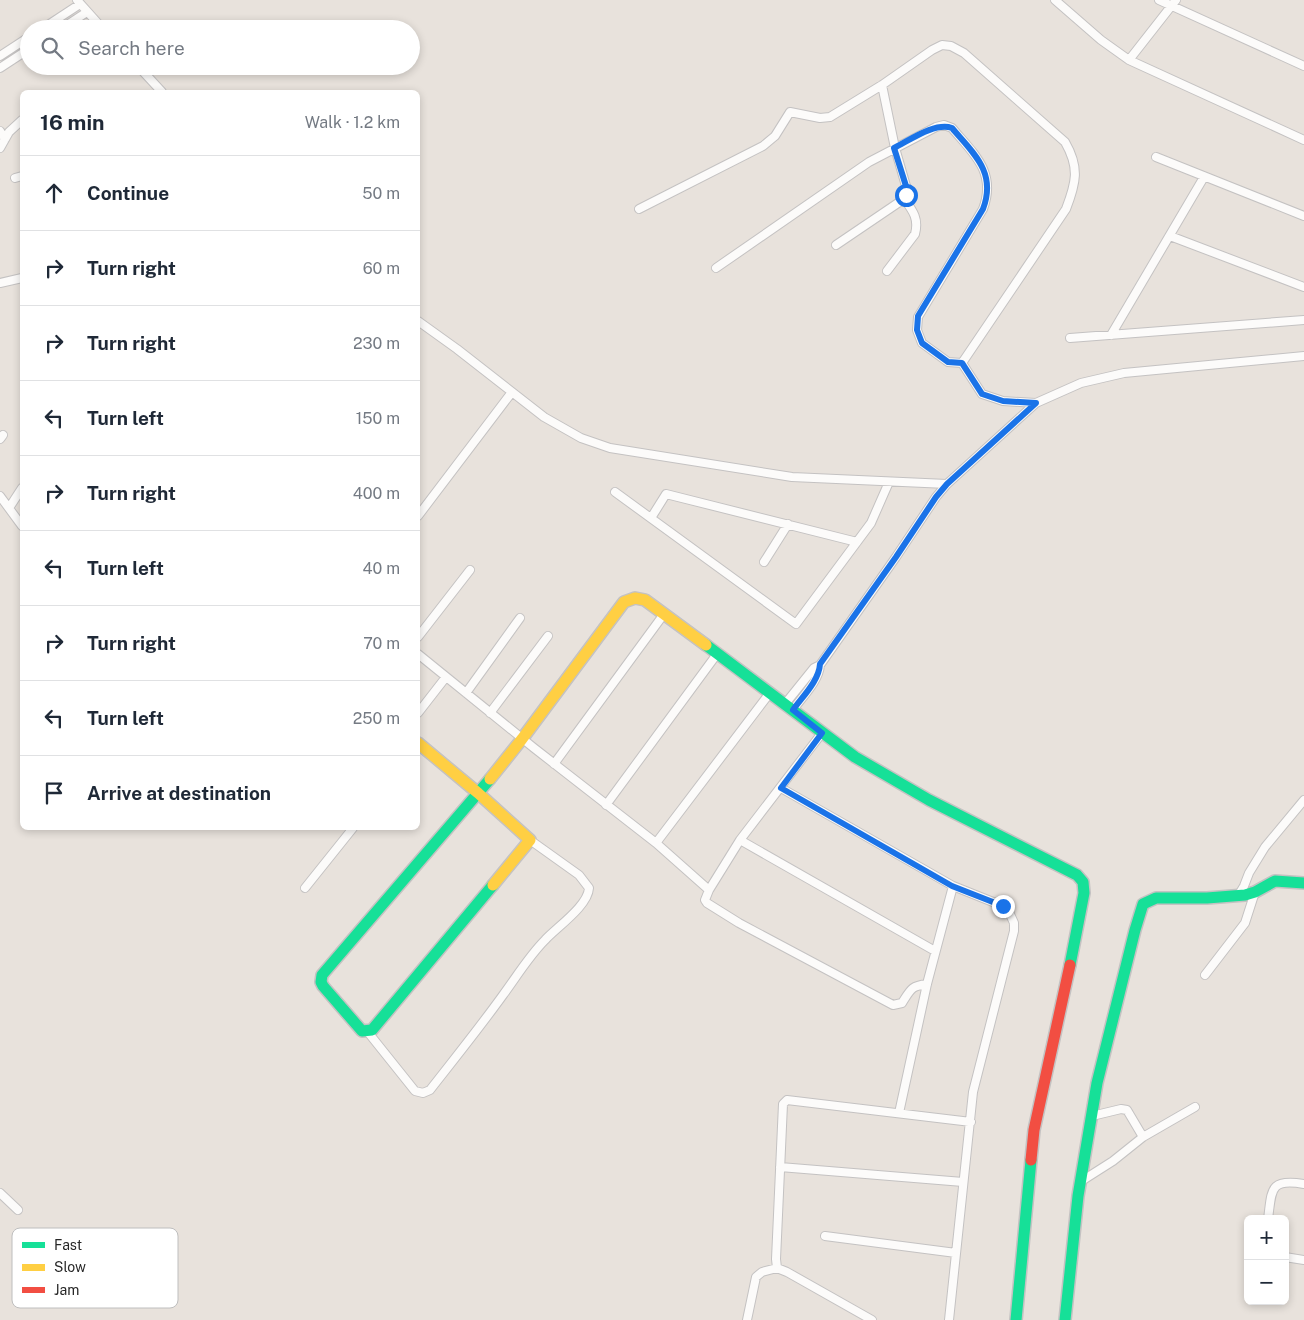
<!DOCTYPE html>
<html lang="en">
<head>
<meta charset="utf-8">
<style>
	:root { --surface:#fff; --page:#f2f2f3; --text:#1f2937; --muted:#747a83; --line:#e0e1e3 }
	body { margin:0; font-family:"Public Sans",sans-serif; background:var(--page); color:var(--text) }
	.controls { position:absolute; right:15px; bottom:15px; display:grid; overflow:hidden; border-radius:8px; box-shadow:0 2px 8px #0003 }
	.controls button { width:45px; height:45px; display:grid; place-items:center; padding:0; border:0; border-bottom:1px solid var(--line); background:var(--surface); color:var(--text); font:25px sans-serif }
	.stop { position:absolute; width:15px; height:15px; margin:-11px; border:4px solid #1a73e8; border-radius:50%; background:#fff }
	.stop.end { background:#1a73e8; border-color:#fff; box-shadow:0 1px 5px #0008 }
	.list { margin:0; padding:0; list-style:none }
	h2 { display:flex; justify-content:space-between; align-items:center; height:65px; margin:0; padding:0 20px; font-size:21px }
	h2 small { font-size:16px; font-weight:400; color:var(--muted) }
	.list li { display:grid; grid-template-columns:32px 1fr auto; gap:15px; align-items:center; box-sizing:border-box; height:75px; padding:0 20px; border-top:1px solid var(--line) }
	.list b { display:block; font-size:19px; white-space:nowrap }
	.list em { font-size:16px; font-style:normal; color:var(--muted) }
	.icon { flex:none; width:28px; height:28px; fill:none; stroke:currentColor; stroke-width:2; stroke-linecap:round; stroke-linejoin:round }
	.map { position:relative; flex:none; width:1304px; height:1320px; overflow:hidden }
	.search { position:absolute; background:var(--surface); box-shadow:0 2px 8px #0003; left:20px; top:20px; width:400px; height:55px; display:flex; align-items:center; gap:12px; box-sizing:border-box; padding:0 18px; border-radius:28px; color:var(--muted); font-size:19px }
	.panel { position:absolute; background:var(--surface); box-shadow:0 2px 8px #0003; left:20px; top:90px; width:400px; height:740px; border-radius:8px }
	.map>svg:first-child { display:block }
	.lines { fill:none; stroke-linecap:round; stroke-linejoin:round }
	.street-casing { stroke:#c4c2c2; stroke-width:10 }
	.fast-casing { stroke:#c4c2c2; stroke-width:14 }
	.slow-casing { stroke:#c4c2c2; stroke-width:14 }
	.jam-casing { stroke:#c4c2c2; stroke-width:14 }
	.street { stroke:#fcfbfa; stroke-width:8 }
	.fast { stroke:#16e098; stroke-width:11 }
	.slow { stroke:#ffcf43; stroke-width:11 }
	.jam { stroke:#f24e42; stroke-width:11 }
	.route { stroke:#1a73e8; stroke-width:6 }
	.key { fill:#fff; stroke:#bebebe; stroke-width:1 }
	.key-label { font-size:14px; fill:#282828 }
</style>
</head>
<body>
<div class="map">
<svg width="1304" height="1320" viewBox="0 0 1304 1320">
	<rect width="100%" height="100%" fill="#e8e2dc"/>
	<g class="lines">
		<g class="street-casing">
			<path id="street" d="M77,0L103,29
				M1055,0L1101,40L1129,60L1304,140
				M1159,0L1304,66
				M42,29L80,4
				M61,29L87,12
				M0,56L29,37
				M1129,60L1176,0
				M138,66L162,92
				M0,68L29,49
				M0,131L5,139
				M0,148L9,132L22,120
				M1156,157L1304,216
				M15,178L22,176
				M639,209L763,146L775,136L790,112L820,118L830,117L882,85L932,50L942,45L951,46L964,53L1065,142C1080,168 1076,183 1066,209L962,363L982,394L1003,401L1036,403
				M1170,236L1304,287
				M836,245L898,203L905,200L906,186L895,148L882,85
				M716,268L869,162L936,127L944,125L952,128C973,153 997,172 983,209L918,317L917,330L922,343L948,362L962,363
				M887,271L915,234C919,219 913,211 905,200
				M0,283L22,278
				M418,321L457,349L544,417L581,438L610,448L792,477L947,484
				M1111,335L1204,177
				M1070,338L1304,320
				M0,439L3,435
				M615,492L796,624L871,523L889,482
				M0,496L22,526
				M9,508L22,488
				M418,516L512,392
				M651,518L666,494L857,542
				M764,562L788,524
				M418,637L470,570
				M418,654L534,748L656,843L709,890L740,840L822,733
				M466,693L520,618
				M785,704L814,668L820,665L896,557L936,497L947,484L1036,403L1081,383L1124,373L1304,356
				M793,710C802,697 819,681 820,665
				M418,713L446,677
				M490,713L548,636
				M554,764L664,614
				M781,788L953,886L1003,906L1009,912L1014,923V931L973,1092L949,1320
				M606,805L717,654
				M740,840L935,951
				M656,843L769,694
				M305,888L353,828
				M709,890L705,900L707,903L739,923L893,1005L902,1003C911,989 911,986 927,984
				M1238,896L1244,886L1249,873L1265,847L1304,800
				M1205,975L1245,923L1255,892
				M367,1031L415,1091L423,1093L430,1090C455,1058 480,1027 503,995C517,976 529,956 545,940C557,927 588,906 589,888L579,875L530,840
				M899,1113L927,984L953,886
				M1092,1116L1121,1109L1127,1110L1143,1137
				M780,1167L963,1182
				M1080,1182L1113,1161L1143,1137L1195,1107
				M0,1193L18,1210
				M1268,1219C1272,1190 1269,1178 1304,1184
				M825,1236L956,1253
				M1285,1257L1304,1260
				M747,1320L756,1277L762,1272L777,1268
				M872,1320L787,1272L777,1268L776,1259L783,1104L787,1100L971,1122"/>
		</g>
		<g class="fast-casing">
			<path id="fast" d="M706,645L855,757L929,800L1077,875L1083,882L1084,893L1070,965
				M490,779L322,975L321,982L323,986L362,1031L372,1030L493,885
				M1016,1320L1031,1160
				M1065,1320L1078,1196L1097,1083L1135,930L1143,904L1156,898H1207L1245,895L1255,892L1275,881L1304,883"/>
		</g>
		<g class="slow-casing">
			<path id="slow" d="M418,743L478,793L530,840L493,885
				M490,779L522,739L624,602L635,598L645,600L706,645"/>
		</g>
		<g class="jam-casing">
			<path id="jam" d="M1031,1160L1034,1130L1070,965"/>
		</g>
		<use href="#street" class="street"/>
		<use href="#fast" class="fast"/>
		<use href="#slow" class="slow"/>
		<use href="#jam" class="jam"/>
	</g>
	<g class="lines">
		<path class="route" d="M906,195V186L894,148C910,140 935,122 952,128C973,153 997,172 983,209L918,316L917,330L922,343L948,362L962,363L982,394L1003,401L1036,403L947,484L936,497L896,557L820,664C819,681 802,697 793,710L822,733L781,788L952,886L1003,906"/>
	</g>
	<rect x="12" y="1228" width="166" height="80" rx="8" class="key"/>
	<rect x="22" y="1242" width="23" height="6" fill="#16e098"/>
	<rect x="22" y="1264" width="23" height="7" fill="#ffcf43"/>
	<rect x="22" y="1287" width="23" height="6" fill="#f24e42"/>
	<g class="key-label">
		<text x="54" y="1250">Fast</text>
		<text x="54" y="1272">Slow</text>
		<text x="54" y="1295">Jam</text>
	</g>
</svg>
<div class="controls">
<button>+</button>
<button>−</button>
</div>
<div class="stop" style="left:906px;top:195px"></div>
<div class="stop end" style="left:1003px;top:906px"></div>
<div class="search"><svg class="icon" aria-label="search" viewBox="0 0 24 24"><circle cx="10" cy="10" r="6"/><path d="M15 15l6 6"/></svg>Search here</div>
<section class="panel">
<h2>16 min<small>Walk · 1.2 km</small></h2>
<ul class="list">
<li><svg class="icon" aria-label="ahead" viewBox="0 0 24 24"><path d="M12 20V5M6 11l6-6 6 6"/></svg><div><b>Continue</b></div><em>50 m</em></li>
<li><svg class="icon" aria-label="right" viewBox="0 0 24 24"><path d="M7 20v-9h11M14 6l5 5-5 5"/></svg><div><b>Turn right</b></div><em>60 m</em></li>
<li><svg class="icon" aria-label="right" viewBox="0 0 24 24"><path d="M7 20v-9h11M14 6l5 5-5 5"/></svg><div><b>Turn right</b></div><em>230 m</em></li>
<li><svg class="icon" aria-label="left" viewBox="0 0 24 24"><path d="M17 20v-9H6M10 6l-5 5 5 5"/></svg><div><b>Turn left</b></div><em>150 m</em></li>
<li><svg class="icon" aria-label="right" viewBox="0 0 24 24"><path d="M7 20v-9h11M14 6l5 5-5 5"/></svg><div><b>Turn right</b></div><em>400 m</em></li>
<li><svg class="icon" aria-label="left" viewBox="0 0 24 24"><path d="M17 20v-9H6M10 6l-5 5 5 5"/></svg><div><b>Turn left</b></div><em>40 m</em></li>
<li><svg class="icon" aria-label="right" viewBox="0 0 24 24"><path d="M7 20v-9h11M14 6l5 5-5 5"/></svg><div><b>Turn right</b></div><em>70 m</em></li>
<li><svg class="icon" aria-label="left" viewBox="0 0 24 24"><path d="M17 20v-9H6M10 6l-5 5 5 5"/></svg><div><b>Turn left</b></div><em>250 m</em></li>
<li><svg class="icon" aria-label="arrive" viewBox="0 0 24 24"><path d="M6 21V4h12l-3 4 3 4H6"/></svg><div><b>Arrive at destination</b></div></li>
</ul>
</section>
</div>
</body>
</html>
